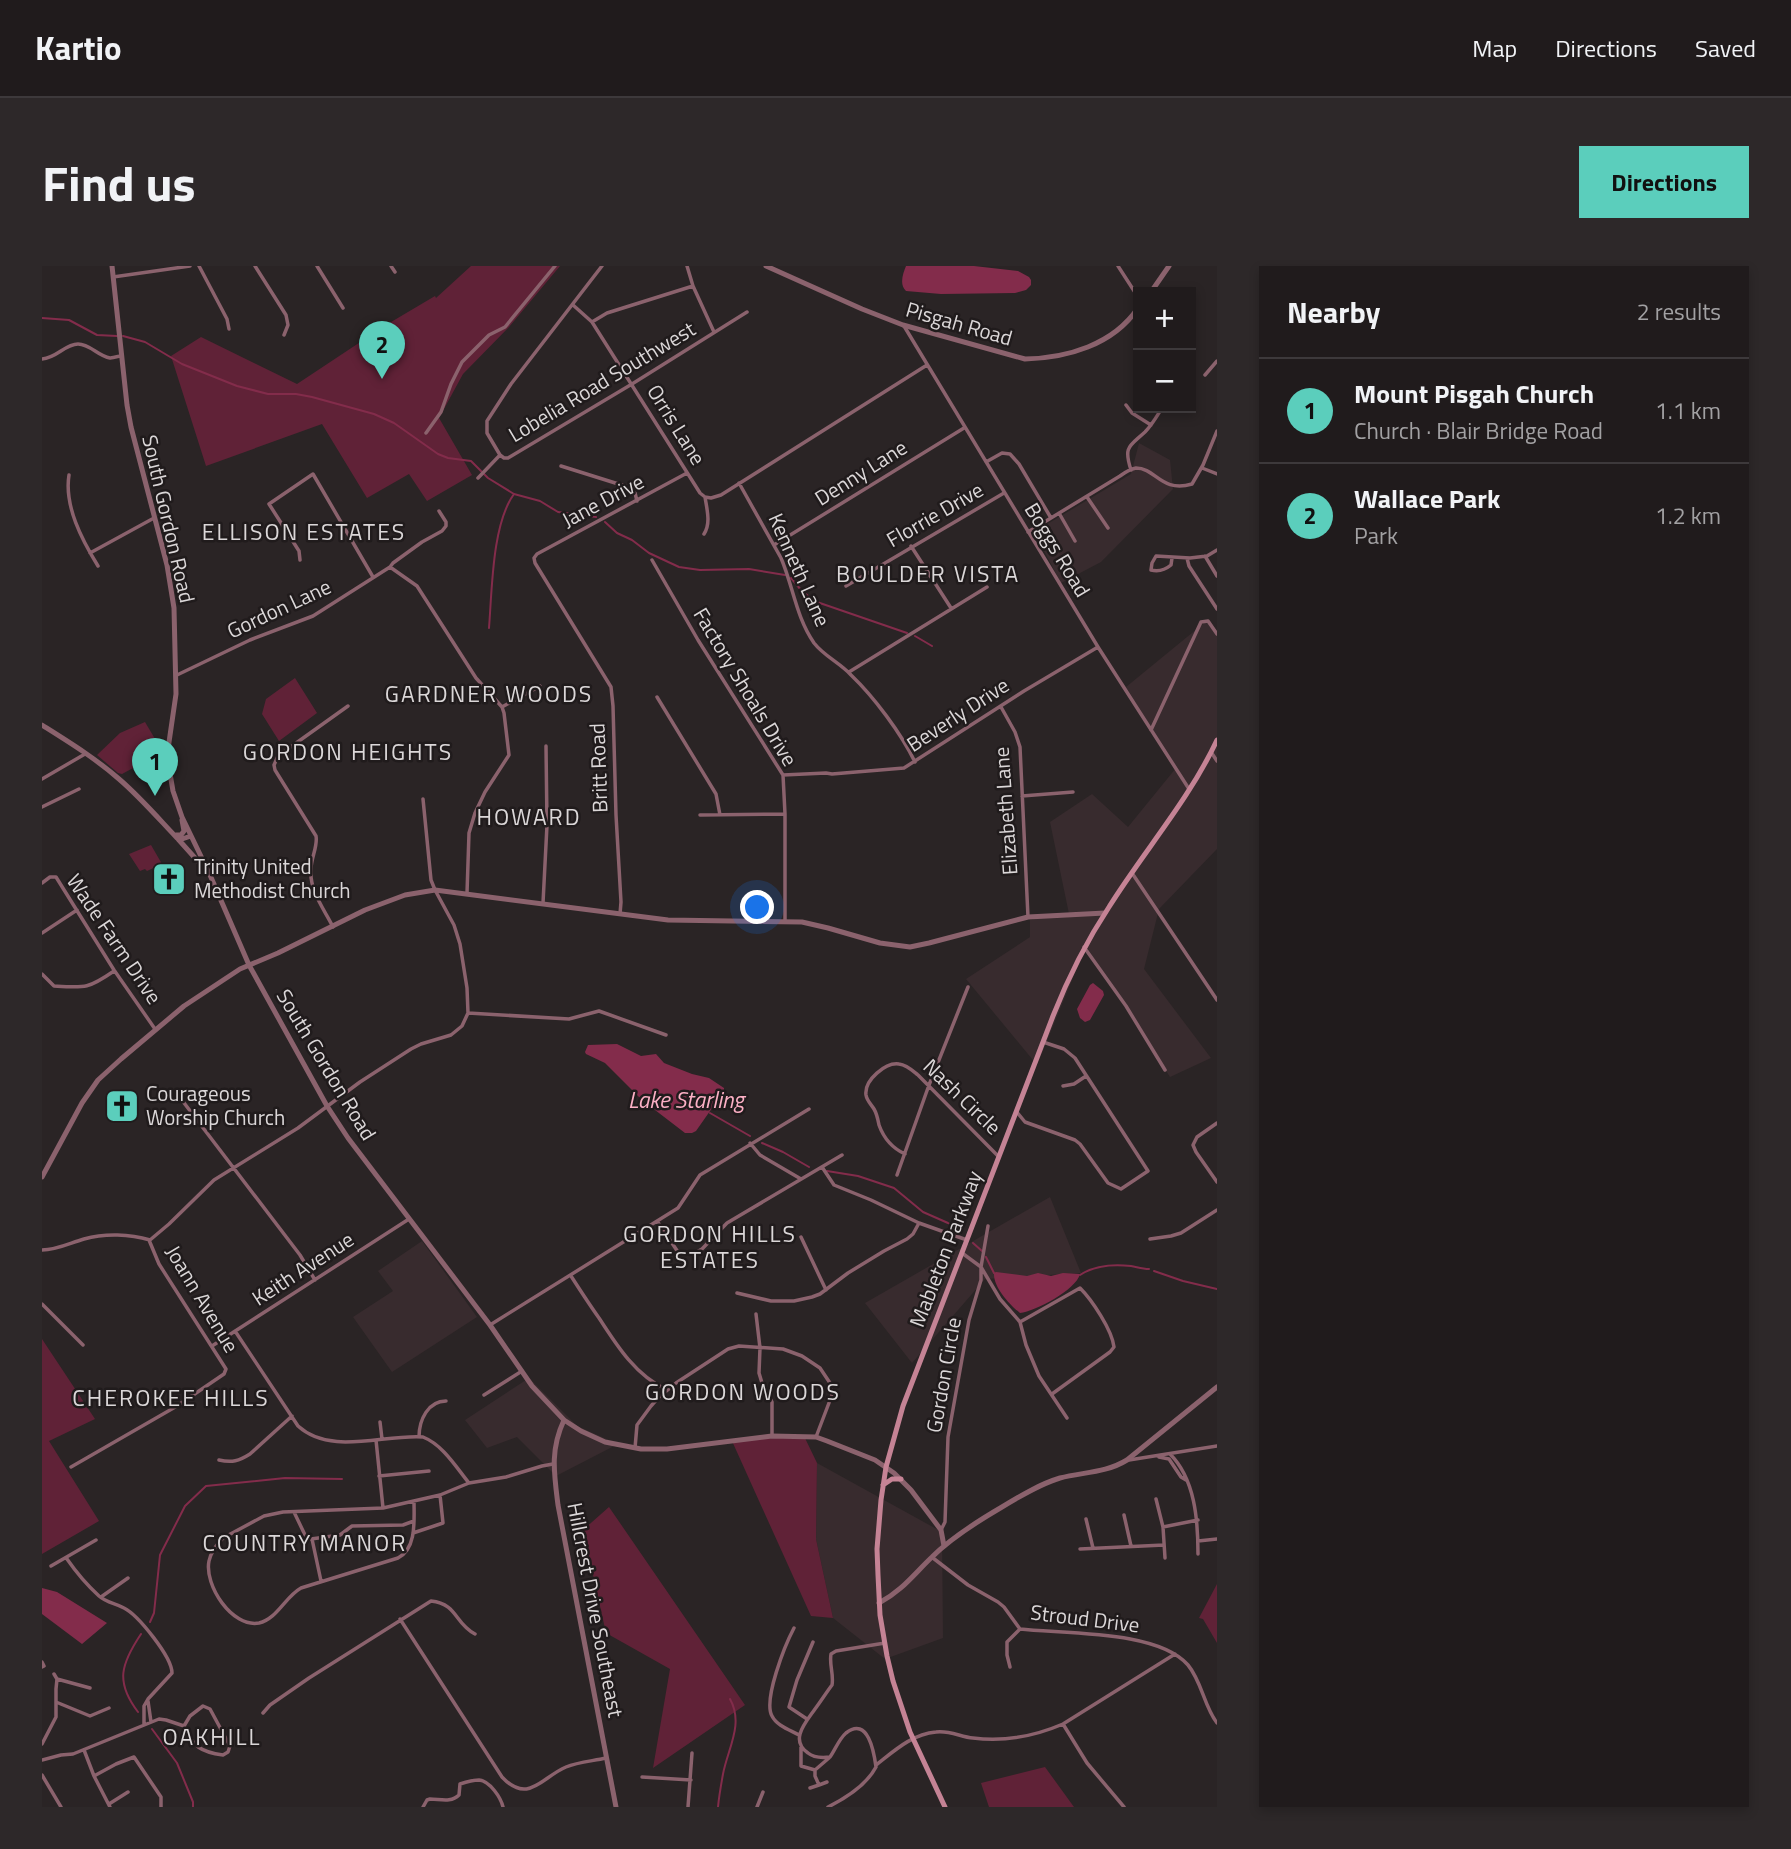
<!DOCTYPE html>
<html lang="en">
<head>
<meta charset="utf-8">
<style>
	:root { --surface:#201b1c; --page:#2d2829; --text:#f1f3f6; --muted:#a2a1a3; --line:#3d393b; --accent:#5bcebc }
	body { margin:0; font-family:"Titillium Web",sans-serif; background:var(--page); color:var(--text) }
	.controls { position:absolute; right:21px; top:21px; display:grid; overflow:hidden; border-radius:0px; box-shadow:0 4px 10px #0003 }
	.controls button { width:63px; height:63px; display:grid; place-items:center; padding:0; border:0; border-bottom:2px solid var(--line); background:var(--surface); color:var(--text); font:35px sans-serif }
	.you { position:absolute; left:716px; top:642px; width:24px; height:24px; margin:-18px; border:5px solid #fff; border-radius:50%; background:#1a73e8; box-shadow:0 0 0 10px #1a73e833 }
	.badge { display:grid; place-items:center; width:46px; height:46px; border-radius:50%; background:var(--accent); color:#111; font-size:23px; font-weight:700 }
	.pin { position:absolute; translate:-50% -58px; filter:drop-shadow(0 2px 4px #0008) }
	.pin::after { content:''; position:absolute; top:37px; width:24px; height:21px; background:inherit; clip-path:polygon(0 0,100% 0,50% 100%) }
	.list { margin:0; padding:0; list-style:none }
	h2 { display:flex; justify-content:space-between; align-items:center; height:91px; margin:0; padding:0 28px; font-size:30px }
	h2 small { font-size:23px; font-weight:400; color:var(--muted) }
	.list li { display:grid; grid-template-columns:46px 1fr auto; gap:21px; align-items:center; box-sizing:border-box; height:105px; padding:0 28px; border-top:2px solid var(--line) }
	.list b { display:block; font-size:26px; white-space:nowrap }
	.list p { margin:0; font-size:23px; white-space:nowrap; color:var(--muted) }
	.list em { font-size:23px; font-style:normal; color:var(--muted) }
	.map { position:relative; flex:none; width:1175px; height:1541px; overflow:hidden; border-radius:0px }
	header { display:flex; align-items:center; gap:42px; box-sizing:border-box; height:98px; padding:0 35px; background:var(--surface); border-bottom:2px solid var(--line) }
	header strong { font-size:33px }
	nav { display:flex; gap:38px; margin-inline-start:auto; font-size:24px }
	.intro { display:flex; align-items:center; justify-content:space-between; box-sizing:border-box; height:168px; padding:0 42px }
	h1 { margin:0; font-size:49px }
	.button { padding:18px 32px; border-radius:0px; background:var(--accent); color:#111; font-size:24px; font-weight:700 }
	main { display:flex; gap:42px; padding:0 42px }
	aside { flex:1; background:var(--surface); border-radius:0px; box-shadow:0 4px 10px #0003 }
	.map>svg:first-child { display:block }
	.built { fill:#382b2e }
	.green { fill:#602237 }
	.water { fill:#832c4b }
	.lines { fill:none; stroke-linecap:round; stroke-linejoin:round }
	.stream { stroke:#832c4b; stroke-width:2 }
	.minor { stroke:#8b626d; stroke-width:3.5 }
	.tertiary { stroke:#8b626d; stroke-width:5 }
	.secondary { stroke:#c58395; stroke-width:5 }
	.labels { text-anchor:middle; stroke-width:5; stroke-linejoin:round; paint-order:stroke }
	.street-label { font-size:21px; fill:#dbd7d8; stroke:#201b1c }
	.poi-label { font-size:21px; fill:#dbd7d8; stroke:#201b1c; text-anchor:start }
	.neighbourhood-label { font-size:23px; letter-spacing:2px; fill:#dbd7d8; stroke:#201b1c }
	.water-label { font-size:23px; font-style:italic; fill:#fcb0c5; stroke:#201b1c }
</style>
</head>
<body>
<header>
<strong>Kartio</strong>
<nav><a>Map</a><a>Directions</a><a>Saved</a></nav>
</header>
<div class="intro"><h1>Find us</h1><a class="button">Directions</a></div>
<main>
<div class="map">
<svg width="1175" height="1541" viewBox="0 0 1175 1541">
	<rect width="100%" height="100%" fill="#2a2425"/>
	<path class="built" d="M1097,177L1128,194L1131,223L1059,296L1019,317L992,266L1089,208Z
		M1167,353L1175,365V583L1117,643L1102,703L1169,792L1128,811L1044,680L995,799L924,713L988,671V654L1027,648L1008,556L1050,528L1086,561L1134,502L1084,421Z
		M1008,931L1039,1007L943,1013L870,1097L823,1037Z
		M380,975L435,1051L350,1106L311,1051L351,1025L336,1005Z
		M487,1112L535,1160L576,1178L514,1210L475,1171L445,1182L423,1154Z
		M775,1197L900,1266L901,1372L843,1393L791,1352L774,1273Z"/>
	<path class="green" d="M429,0H518L467,61L421,108L397,152L430,209L385,235L367,208L325,232L280,158L164,200L129,90L159,71L255,118L344,59L393,30L394,32Z
		M253,412L275,447L237,475L220,448L224,433Z
		M103,456L122,488L120,495L99,507L93,501L80,508L76,507L55,489L78,467Z
		M109,579L120,598L105,605L103,603L98,605L87,588Z
		M0,1073L53,1153L7,1175L57,1255L0,1288Z
		M762,1170L775,1197L774,1273L791,1352L769,1350L690,1175Z
		M567,1241L703,1439L611,1502L628,1403L564,1367L541,1264Z
		M1175,1318V1377L1161,1353L1157,1352Z
		M1003,1501L1032,1541H947L939,1517Z"/>
	<path class="water" d="M864,0H932L976,5L987,11L989,14V19L984,24L973,27L899,28L864,25C857,19 861,7 864,0Z
		M1051,717L1061,725L1062,729L1048,754L1043,756L1038,752L1035,743L1048,719Z
		M575,778L599,790L614,788L622,797L650,808L667,812L682,822V825L654,865L650,867H643L600,834L563,797L544,788L543,786L546,779Z
		M954,1006L985,1010L996,1007L1009,1010L1021,1007L1038,1008C1034,1024 994,1045 978,1047C968,1039 951,1021 952,1007Z
		M0,1322L15,1326L65,1357L40,1378L0,1348Z"/>
	<g class="lines">
		<path class="stream" d="M0,52L27,54L55,69L75,70
			M81,70L103,76L140,98L195,120L226,128H254L270,131L332,148L352,157L396,188L406,192L429,195L446,212L472,228L498,235L516,246L554,251
			M563,256L575,267L590,274L607,287L637,301L658,304L707,303L743,309
			M749,312L759,324L772,335L865,367
			M447,362C450,325 450,258 472,228
			M873,370L890,380
			M668,847L708,870
			M720,877L741,886L767,901
			M785,905L816,910L852,922L881,946L906,957L918,964
			M931,977L940,985
			M944,991L952,1007
			M1112,1005L1141,1015L1175,1023
			M1038,1009C1053,999 1071,998 1089,1000C1095,1001 1100,1003 1107,1003
			M108,1356L112,1347L118,1289L143,1240L164,1220L243,1212L300,1213
			M96,1446C73,1416 79,1398 99,1368
			M110,1463L135,1497L151,1536V1541
			M676,1541C677,1530 679,1519 681,1508C686,1482 702,1458 688,1433"/>
		<path class="minor" d="M157,0L185,53L187,63
			M213,0L244,49L246,59L242,69
			M275,0L301,42
			M349,0L353,6
			M645,0L651,20L672,66
			M1076,0L1096,31
			M71,11L148,0
			M531,39L550,56L658,227L663,231C665,244 669,257 662,268
			M550,56L565,47L651,20
			M862,60L1056,381L1147,523
			M0,93C15,92 23,78 36,78C48,78 56,90 68,92C69,92 78,90 79,90
			M1163,109L1175,95
			M1084,139L1090,147L1109,159
			M384,167L399,146L409,118L420,96L447,69L463,61L513,0
			M458,189L462,192H466L590,118L705,46
			M458,189L445,167V155L469,118L560,0
			M944,196L960,187L968,188L977,198L1009,252
			M519,200L586,221L593,227L595,235
			M1160,202L1175,208
			M1089,204C1081,180 1088,180 1103,166C1110,159 1115,150 1120,142
			M27,209C22,240 40,274 56,300
			M436,212L458,189
			M697,217L739,292C751,320 754,351 772,377C782,390 798,397 809,409C832,431 859,467 873,496
			M663,231L669,232L679,229L885,99
			M1045,231L1066,262
			M1017,247L1033,275
			M986,266L1078,210C1082,207 1088,203 1094,202C1114,202 1119,227 1150,218L1161,199L1175,165
			M732,279L922,162
			M869,280L909,342
			M48,287L112,252
			M1163,290L1175,310
			M1130,292L1129,299C1123,304 1117,306 1109,304L1110,297L1114,290L1148,292L1165,290L1175,284
			M1145,292L1147,300L1175,343
			M258,294L257,285L227,238L271,208L331,311
			M610,294L656,374L741,509L743,548V656
			M348,301L375,320L434,412L460,441L462,447L467,489L443,526L433,547L427,567L425,627
			M804,320L962,227
			M807,406L945,321
			M135,409L208,374L271,350L348,301L351,297L380,276L400,265L404,260V256L397,245
			M615,431L674,528L678,549
			M460,441L498,420
			M959,441L973,466L978,481L986,651
			M1109,464L1159,356L1166,355L1175,368
			M1169,486L1175,495
			M741,509L784,507L790,508L862,502L982,425L1056,381
			M0,513L43,488
			M980,530L1031,526
			M0,541L37,523
			M658,549L743,548
			M1090,607L1175,734
			M0,617L8,611H14L72,704L113,763
			M501,637L505,559L504,480
			M578,648L579,636L574,549L571,440L569,421L493,297L492,292L495,288L645,207
			M291,661C282,643 267,624 269,603C269,592 276,580 274,570L233,504L232,499L236,490L306,440
			M0,667L35,644
			M1042,681L1084,740L1123,804
			M0,708L12,720C43,722 46,723 72,705
			M426,747L527,753L557,745L624,769
			M1021,820L1032,818L1044,810
			M136,829L258,989L273,1014
			M974,845L983,856L1033,874L1038,878L1066,917L1079,923L1106,905L1033,792L1022,783L1001,776
			M1175,857L1155,871L1151,879L1154,886L1175,916
			M708,877L718,889L759,913
			M863,888C850,882 842,873 837,859C836,854 835,848 832,843C829,838 825,835 824,829C822,814 844,796 857,798C865,799 871,805 876,809L956,890
			M780,901L792,919L829,934L877,957L925,974
			M855,909L887,819L926,721
			M615,955L636,986L651,988L660,983L685,957L800,889
			M759,971L784,1024
			M1108,973L1129,970L1139,967L1175,944
			M0,984C15,984 28,977 42,973C63,967 88,968 108,974L127,958L172,914L256,862L318,816L369,783L379,778L409,769L420,760L426,747L425,722L418,678L412,659L393,624L389,614L381,533
			M920,987L939,1001L958,1033L978,1056L984,1079L997,1110L1025,1152
			M529,1010C538,1024 547,1038 557,1052C575,1080 594,1110 625,1124
			M695,1027L729,1035H752L770,1031L778,1028L806,1007L842,985L865,973L871,968L877,957
			M0,1038L41,1079
			M714,1048L718,1082L717,1107L720,1117L730,1136V1170
			M978,1056L1038,1022C1050,1034 1070,1064 1072,1081L1068,1086L1010,1128
			M448,1059L636,942L658,909L767,843
			M193,1065L256,1160C289,1190 341,1168 381,1171C401,1179 414,1201 427,1217
			M170,1080L367,953
			M442,1129L480,1105
			M338,1156L340,1173
			M377,1171C377,1154 386,1135 404,1135
			M334,1174L341,1242
			M593,1182L595,1159L609,1140L616,1132L634,1117L686,1083L697,1080L741,1083L760,1090L778,1102L788,1117L790,1129L774,1171
			M1128,1188C1153,1213 1156,1254 1156,1288
			M1117,1191L1127,1193L1139,1211L1144,1214
			M177,1194C190,1197 197,1195 208,1188L250,1150
			M1087,1194L1175,1180
			M29,1201L135,1140L182,1108L184,1103L117,998L107,974
			M337,1210L387,1205
			M1114,1233L1121,1261L1123,1292
			M372,1235C372,1254 375,1282 356,1292L259,1322C243,1331 235,1353 217,1357C190,1362 162,1319 167,1295C169,1286 175,1278 181,1272L222,1250L241,1246L341,1242L398,1229L427,1217L464,1211L500,1200L511,1198
			M252,1246L263,1269L269,1273L298,1269L310,1260L361,1259L372,1255
			M1082,1249L1089,1280
			M1044,1253L1051,1282
			M1121,1261L1156,1254
			M899,1264L903,1256L906,1171L927,1054L939,1014V1001L946,960
			M371,1267L401,1257L398,1229
			M270,1273L279,1315
			M1156,1275L1175,1273
			M1038,1283L1122,1279
			M891,1292L926,1319L956,1336L962,1341L978,1363C1022,1368 1116,1364 1146,1399C1160,1416 1162,1440 1175,1457
			M25,1293C34,1306 45,1319 57,1330C65,1337 73,1337 82,1342C96,1349 130,1391 130,1407L106,1433L102,1440V1459
			M9,1300L54,1274
			M59,1331L86,1312
			M358,1353L460,1511C486,1539 500,1511 524,1501C536,1496 551,1495 564,1492
			M752,1362C743,1379 721,1434 730,1450C735,1460 748,1464 757,1469
			M0,1396L2,1400L0,1401
			M968,1401L965,1389V1376L978,1363
			M15,1413L48,1422
			M106,1435L109,1456
			M14,1436L48,1450L67,1442
			M161,1440L168,1443L188,1480L186,1486L181,1489C159,1486 151,1481 142,1460L148,1450Z
			M221,1447L228,1439L267,1412L389,1335C416,1338 412,1357 433,1368
			M765,1453L747,1441L755,1414L771,1376
			M1021,1458L1045,1497L1082,1541
			M0,1478L14,1451V1423L15,1413L12,1408
			M759,1481V1500L773,1504L787,1492
			M42,1484L52,1510L68,1541
			M0,1494L19,1489L31,1488L117,1453L124,1454L142,1460
			M834,1499C852,1485 870,1468 894,1466C907,1464 919,1471 931,1472C962,1476 993,1470 1021,1458L1133,1388
			M0,1509L19,1541
			M52,1510L74,1498L92,1491L119,1531V1541
			M600,1511L649,1514
			M777,1519L785,1516
			M768,1522L777,1519L773,1510V1504
			M67,1538L86,1526
			M381,1541L385,1534L388,1533C398,1533 409,1537 417,1529L418,1518C424,1516 431,1514 437,1514C448,1515 459,1532 461,1541
			M646,1541L650,1487
			M715,1541L721,1526
			M786,1541C804,1532 824,1520 834,1501C832,1486 826,1450 804,1467C797,1473 793,1484 788,1491C780,1492 772,1492 766,1487C747,1474 764,1456 773,1443C779,1435 784,1427 790,1419C792,1408 787,1399 789,1388L794,1385L843,1377"/>
		<path class="tertiary" d="M70,0L85,139L89,161L125,299L132,342L134,428L125,490L131,525L140,551L168,609L207,699L285,840L306,872L448,1059L490,1120L522,1154L539,1165L563,1176L599,1183H625L730,1170L774,1171L785,1175L833,1194L852,1207L869,1224L899,1264L902,1280
			M724,0L820,43L861,59L983,93C1025,92 1071,79 1096,42
			M1109,26L1127,0
			M0,459C27,476 53,492 77,513C98,531 116,552 135,572L140,573L149,570
			M134,569H139L142,565L140,554
			M136,573L162,602
			M0,911L40,837L56,814L79,793L142,740L198,703L236,687L323,644L363,629L393,624L626,654L760,656L786,662L838,677L868,681L887,677L986,651L1063,647
			M522,1154C508,1184 512,1207 516,1239L574,1541
			M837,1337C860,1325 872,1308 890,1291C910,1271 936,1255 960,1241C978,1230 998,1218 1018,1212C1041,1206 1064,1207 1085,1194L1175,1121"/>
		<path class="secondary" d="M841,1219L850,1213H859
			M903,1541L868,1466L851,1415L845,1390L838,1349L836,1309L835,1283L839,1234L844,1201L861,1140L1011,750C1026,712 1044,676 1067,641C1102,585 1147,534 1175,474"/>
	</g>
	<defs>
		<g id="church-square" transform="scale(1.75)"><rect x="-9" y="-9" width="18" height="18" rx="4" fill="#5bcebc" stroke="#201b1c"/><path d="M-1.2-6h2.4v3.5h3.3v2.4h-3.3V6h-2.4V-.1h-3.3v-2.4h3.3Z" fill="#111"/></g>
	</defs>
	<g fill-rule="evenodd">
		<use href="#church-square" x="127" y="613"/>
		<use href="#church-square" x="80" y="840"/>
	</g>
	<g class="labels">
		<g class="street-label">
			<text transform="translate(917 58) rotate(16)" y="7">Pisgah Road</text>
			<text transform="translate(560 116) rotate(-31)" y="7">Lobelia Road Southwest</text>
			<text transform="translate(634 159) rotate(58)" y="7">Orris Lane</text>
			<text transform="translate(819 207) rotate(-32)" y="7">Denny Lane</text>
			<text transform="translate(561 235) rotate(-28)" y="7">Jane Drive</text>
			<text transform="translate(893 249) rotate(-30)" y="7">Florrie Drive</text>
			<text transform="translate(126 253) rotate(77)" y="7">South Gordon Road</text>
			<text transform="translate(1015 284) rotate(59)" y="7">Boggs Road</text>
			<text transform="translate(757 304) rotate(66)" y="7">Kenneth Lane</text>
			<text transform="translate(237 343) rotate(-25)" y="7">Gordon Lane</text>
			<text transform="translate(703 421) rotate(59)" y="7">Factory Shoals Drive</text>
			<text transform="translate(916 449) rotate(-33)" y="7">Beverly Drive</text>
			<text transform="translate(557 502) rotate(-92)" y="7">Britt Road</text>
			<text transform="translate(964 545) rotate(-94)" y="7">Elizabeth Lane</text>
			<text transform="translate(72 673) rotate(56)" y="7">Wade Farm Drive</text>
			<text transform="translate(284 799) rotate(59)" y="7">South Gordon Road</text>
			<text transform="translate(920 831) rotate(44)" y="7">Nash Circle</text>
			<text transform="translate(904 983) rotate(-69)" y="7">Mableton Parkway</text>
			<text transform="translate(261 1003) rotate(-33)" y="7">Keith Avenue</text>
			<text transform="translate(160 1033) rotate(59)" y="7">Joann Avenue</text>
			<text transform="translate(902 1109) rotate(-80)" y="7">Gordon Circle</text>
			<text transform="translate(553 1344) rotate(79)" y="7">Hillcrest Drive Southeast</text>
			<text transform="translate(1043 1353) rotate(7)" y="7">Stroud Drive</text>
		</g>
		<g class="poi-label">
			<text x="152" y="608">Trinity United<tspan x="152" dy="24">Methodist Church</tspan></text>
			<text x="104" y="835">Courageous<tspan x="104" dy="24">Worship Church</tspan></text>
		</g>
		<g class="neighbourhood-label">
			<text x="262" y="274">ELLISON ESTATES</text>
			<text x="886" y="316">BOULDER VISTA</text>
			<text x="447" y="436">GARDNER WOODS</text>
			<text x="306" y="494">GORDON HEIGHTS</text>
			<text x="487" y="559">HOWARD</text>
			<text x="668" y="976">GORDON HILLS<tspan x="668" dy="26">ESTATES</tspan></text>
			<text x="701" y="1134">GORDON WOODS</text>
			<text x="129" y="1140">CHEROKEE HILLS</text>
			<text x="263" y="1285">COUNTRY MANOR</text>
			<text x="170" y="1479">OAKHILL</text>
		</g>
		<g class="water-label">
			<text x="644" y="842">Lake Starling</text>
		</g>
	</g>
</svg>
<div class="controls">
<button>+</button>
<button>−</button>
</div>
<div class="you"></div>
<div class="pin badge" style="left:113px;top:530px">1</div>
<div class="pin badge" style="left:340px;top:113px">2</div>
</div>
<aside>
<h2>Nearby<small>2 results</small></h2>
<ul class="list">
<li><span class="badge">1</span><div><b>Mount Pisgah Church</b><p>Church · Blair Bridge Road</p></div><em>1.1 km</em></li>
<li><span class="badge">2</span><div><b>Wallace Park</b><p>Park</p></div><em>1.2 km</em></li>
</ul>
</aside>
</main>
</body>
</html>
